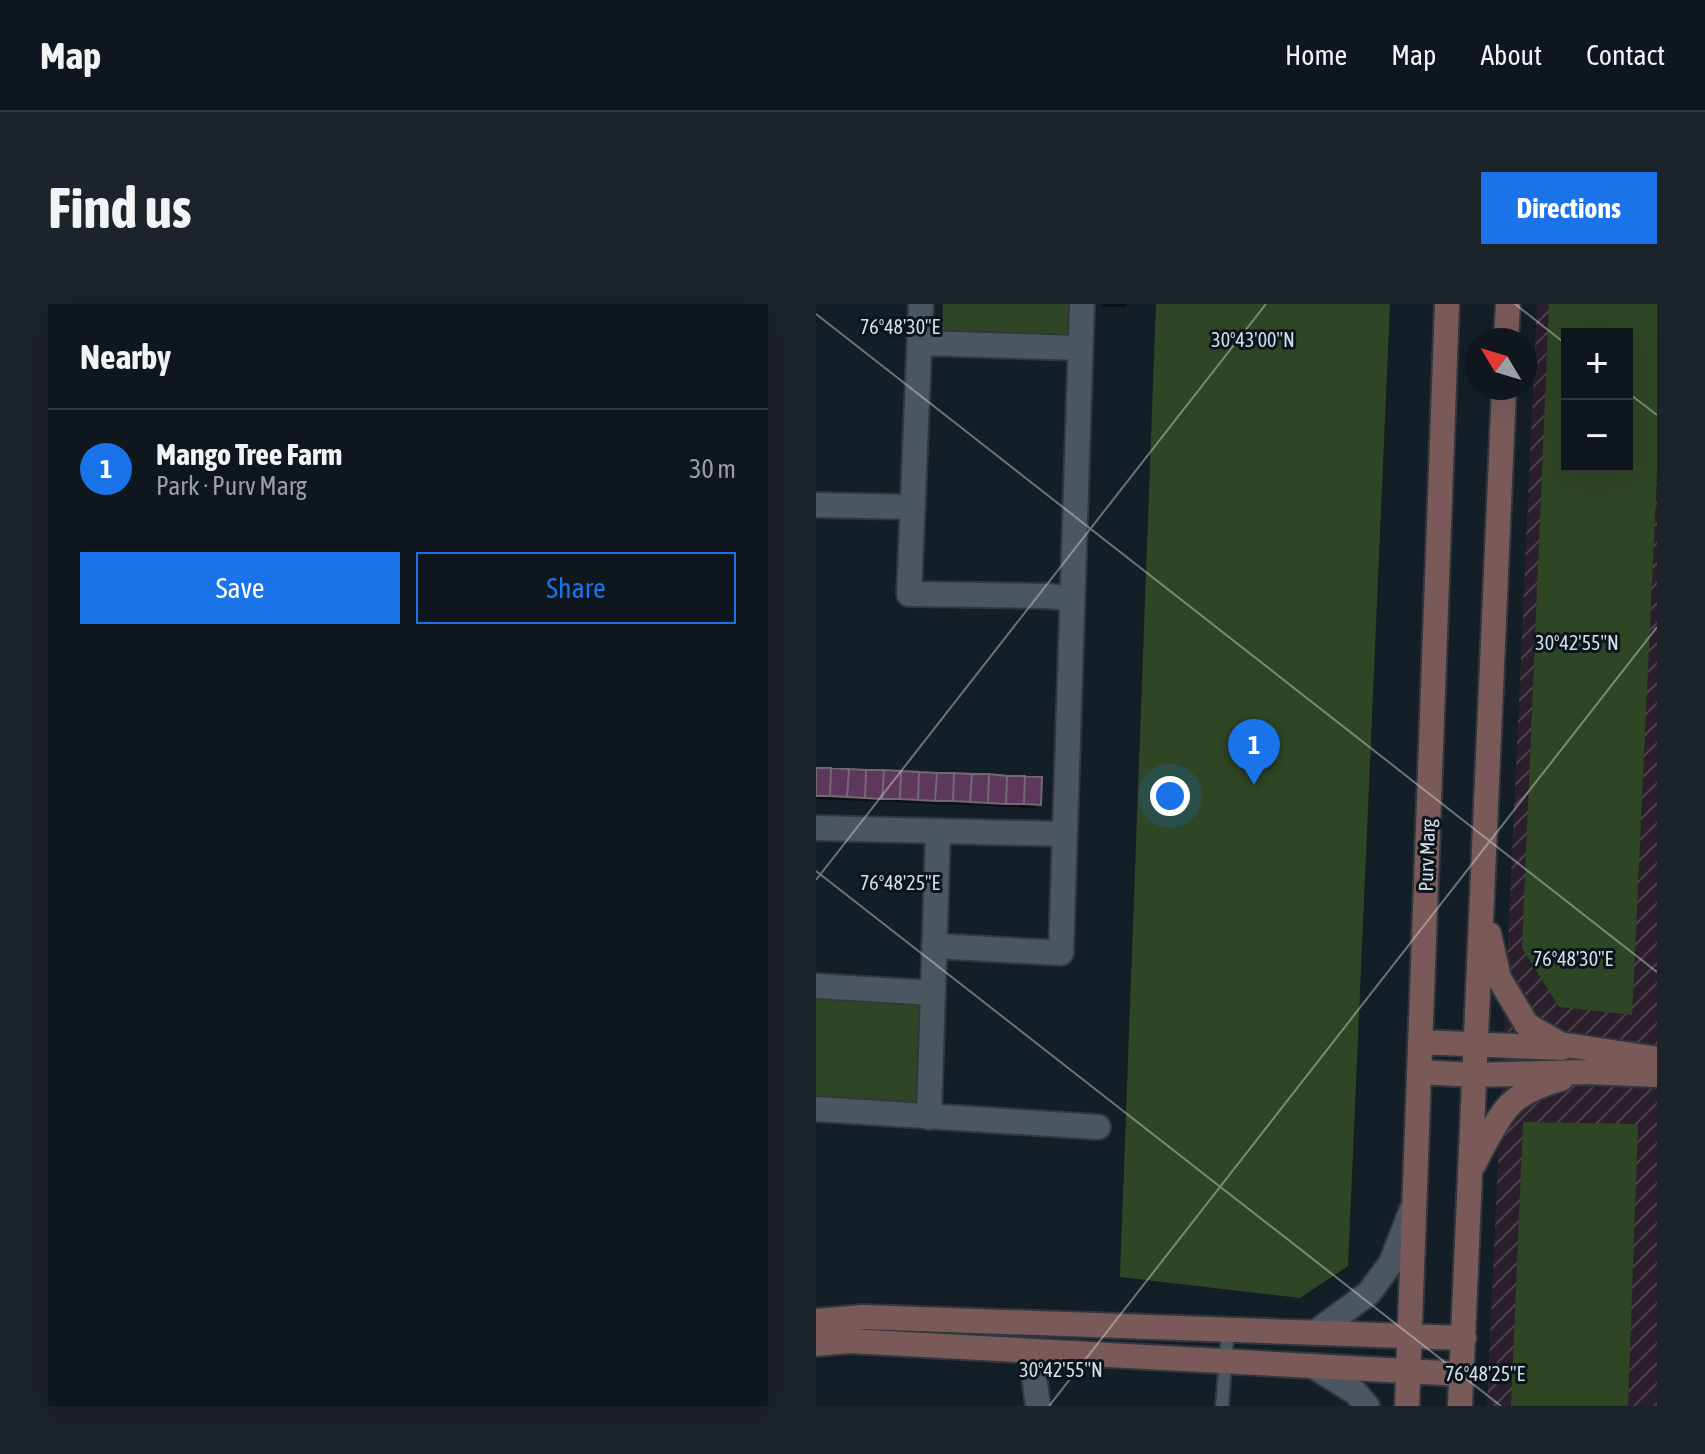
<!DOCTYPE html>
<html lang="en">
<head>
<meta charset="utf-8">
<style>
	:root { --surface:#0f161d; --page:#1d232a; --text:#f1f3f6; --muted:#9b9fa4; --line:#2f353b; --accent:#1a73e8 }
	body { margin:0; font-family:"Asap Condensed",sans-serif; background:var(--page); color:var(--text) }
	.controls { position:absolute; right:24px; top:24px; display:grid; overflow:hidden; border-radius:0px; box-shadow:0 8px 32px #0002 }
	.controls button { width:72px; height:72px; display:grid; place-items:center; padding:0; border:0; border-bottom:2px solid var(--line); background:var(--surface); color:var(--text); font:40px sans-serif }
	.compass { position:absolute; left:649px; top:24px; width:72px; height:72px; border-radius:50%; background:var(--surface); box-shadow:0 8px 32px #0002; rotate:308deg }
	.you { position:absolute; left:354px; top:492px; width:28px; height:28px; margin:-20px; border:6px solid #fff; border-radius:50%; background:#1a73e8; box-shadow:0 0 0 12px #1a73e833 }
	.badge { display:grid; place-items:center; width:52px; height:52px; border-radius:50%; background:var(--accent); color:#fff; font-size:26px; font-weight:700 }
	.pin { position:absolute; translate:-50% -66px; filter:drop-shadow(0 2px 4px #0008) }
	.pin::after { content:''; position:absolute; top:42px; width:28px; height:24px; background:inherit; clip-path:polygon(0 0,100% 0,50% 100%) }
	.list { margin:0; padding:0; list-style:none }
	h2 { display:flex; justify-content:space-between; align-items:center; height:104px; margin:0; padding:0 32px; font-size:34px }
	h2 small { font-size:26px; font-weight:400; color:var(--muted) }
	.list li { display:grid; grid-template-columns:52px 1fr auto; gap:24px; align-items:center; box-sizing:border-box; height:120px; padding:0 32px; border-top:2px solid var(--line) }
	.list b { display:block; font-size:30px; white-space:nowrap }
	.list p { margin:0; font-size:26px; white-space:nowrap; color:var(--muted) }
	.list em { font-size:26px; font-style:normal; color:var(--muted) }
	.actions { display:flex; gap:16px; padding:24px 32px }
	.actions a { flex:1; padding:18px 0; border:2px solid var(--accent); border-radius:0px; text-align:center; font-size:28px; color:var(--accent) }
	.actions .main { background:var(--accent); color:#fff }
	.map { position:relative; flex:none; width:841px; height:1102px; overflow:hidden; border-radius:0px }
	header { display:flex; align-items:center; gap:48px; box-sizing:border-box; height:112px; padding:0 40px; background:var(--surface); border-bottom:2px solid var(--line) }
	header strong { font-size:38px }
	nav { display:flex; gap:44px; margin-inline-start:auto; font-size:28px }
	.intro { display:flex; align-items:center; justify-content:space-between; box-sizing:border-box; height:192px; padding:0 48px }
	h1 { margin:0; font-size:56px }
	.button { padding:20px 36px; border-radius:0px; background:var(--accent); color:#fff; font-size:28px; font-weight:700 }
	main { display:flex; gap:48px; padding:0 48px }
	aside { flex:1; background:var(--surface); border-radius:0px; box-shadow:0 8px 32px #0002 }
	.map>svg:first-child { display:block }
	.industrial { fill:url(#industrial-furrows); fill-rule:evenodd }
	.green { fill:#2f4625; fill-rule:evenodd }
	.shadow { fill:#0007 }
	.building { fill:#5e375c; stroke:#746873; stroke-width:2 }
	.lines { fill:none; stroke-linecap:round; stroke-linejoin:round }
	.lane-casing { stroke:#31373e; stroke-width:16 }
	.street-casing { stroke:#31373e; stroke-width:28 }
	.secondary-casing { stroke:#31373e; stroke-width:28 }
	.lane { stroke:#4b5661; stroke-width:12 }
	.street { stroke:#4b5661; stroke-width:24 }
	.secondary { stroke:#7a5a59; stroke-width:24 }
	.ticks { fill:none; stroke:#d6dde3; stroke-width:2; stroke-opacity:0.45 }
	.labels { text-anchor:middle; stroke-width:6; stroke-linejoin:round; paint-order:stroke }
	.street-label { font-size:20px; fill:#d6dde3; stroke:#0b151e }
	.ticks-label { font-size:20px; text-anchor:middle; fill:#d6dde3; stroke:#0b151e; stroke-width:6; stroke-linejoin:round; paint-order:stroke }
</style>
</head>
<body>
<header>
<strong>Map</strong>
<nav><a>Home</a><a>Map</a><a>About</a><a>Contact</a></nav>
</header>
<div class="intro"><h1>Find us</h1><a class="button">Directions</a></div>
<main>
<aside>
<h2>Nearby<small></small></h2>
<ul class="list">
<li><span class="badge">1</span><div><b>Mango Tree Farm</b><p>Park · Purv Marg</p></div><em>30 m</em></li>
</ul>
<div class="actions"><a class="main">Save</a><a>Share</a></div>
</aside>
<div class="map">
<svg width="841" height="1102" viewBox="0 0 841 1102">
	<defs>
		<pattern id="industrial-furrows" width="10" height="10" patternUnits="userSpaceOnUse" patternTransform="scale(2)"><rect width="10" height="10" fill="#2c1f2c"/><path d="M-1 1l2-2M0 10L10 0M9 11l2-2" fill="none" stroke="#4a3f4a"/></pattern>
	</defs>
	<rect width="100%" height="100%" fill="#141e27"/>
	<path class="industrial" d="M721,0H841V1102H671ZM751,30H811V162H751Z"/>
	<path class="green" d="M127,0H253L251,35L126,28Z
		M340,0H574L532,962L484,994L304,973Z
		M733,0H841V170L816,711L743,703L706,644ZM811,30V162H751V30Z
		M0,694L106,699L100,800L0,795Z
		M707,818L822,820L812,1102H695Z"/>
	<path class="shadow" d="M285,0H312L309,3H285Z
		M0,466L223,500L219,504L0,495Z"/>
	<path class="building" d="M0,464H15L14,492H0Z
		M15,464L33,465L31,493L14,492Z
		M33,465L50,466L49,494L31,493Z
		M50,466H68L66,495L49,494Z
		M68,466L85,467L84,495H66Z
		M85,467L103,468L102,496L84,495Z
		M103,468L121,469L119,497L102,496Z
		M121,469H138L137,497H119Z
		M138,469L156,470L154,498L137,497Z
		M156,470H173L172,499L154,498Z
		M173,470L191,472L190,500L172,499Z
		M191,472H209L208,500H190Z
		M209,472L226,473L225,501L208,500Z"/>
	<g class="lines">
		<g class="lane-casing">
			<path id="lane" d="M406,1102L412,1025"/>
		</g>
		<g class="street-casing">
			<path id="street" d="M105,0L93,290L229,292L255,294
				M104,39L264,44
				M0,201L97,203
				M0,524L248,530
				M118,642L245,649L266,0
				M0,682L117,689
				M0,805L282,823
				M113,813L122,528
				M500,1028L553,989L575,959L596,905
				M215,1047L222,1102
				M497,1062L539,1088L551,1102"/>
		</g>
		<g class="secondary-casing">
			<path id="secondary" d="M690,36L692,0
				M673,630L683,674L711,721L744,740L841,755
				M604,738L746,744
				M603,768L659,771L770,768L841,771
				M658,860C667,843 684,807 699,796C711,787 730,779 745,775
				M0,1017L47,1013L648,1034
				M0,1040L33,1037L646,1070
				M591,1102L631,0
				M644,1102L688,84"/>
		</g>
		<use href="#lane" class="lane"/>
		<use href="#street" class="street"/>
		<use href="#secondary" class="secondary"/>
	</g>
	<path class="ticks" d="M699,0L751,41M0,10L841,668M811,88L841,111M0,567L685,1102M0,576L450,0M233,1102L841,323"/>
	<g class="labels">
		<g class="street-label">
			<text transform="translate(611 551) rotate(-88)" y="7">Purv Marg</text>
		</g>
	</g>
	<g class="ticks-label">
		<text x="84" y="30">76°48'30"E</text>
		<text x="437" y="43">30°43'00"N</text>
		<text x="761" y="346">30°42'55"N</text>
		<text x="84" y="586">76°48'25"E</text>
		<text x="757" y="662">76°48'30"E</text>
		<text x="245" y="1073">30°42'55"N</text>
		<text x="669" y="1077">76°48'25"E</text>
	</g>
</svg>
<div class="controls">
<button>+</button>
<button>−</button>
</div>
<svg class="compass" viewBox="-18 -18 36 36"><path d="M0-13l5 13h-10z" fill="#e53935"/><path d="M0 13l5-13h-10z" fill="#9b9fa4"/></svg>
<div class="you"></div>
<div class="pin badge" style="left:438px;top:481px">1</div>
</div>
</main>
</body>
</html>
